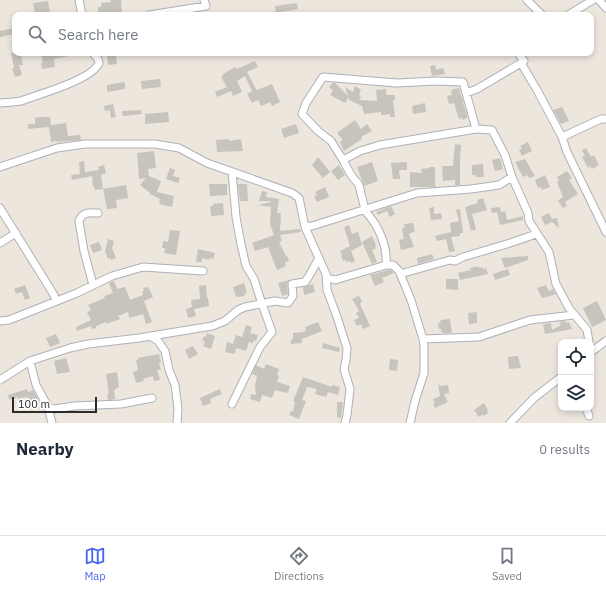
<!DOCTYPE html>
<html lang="en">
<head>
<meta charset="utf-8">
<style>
	:root { --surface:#fff; --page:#f6f6f7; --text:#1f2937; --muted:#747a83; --line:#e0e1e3; --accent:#4765ef }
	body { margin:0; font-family:"IBM Plex Sans",sans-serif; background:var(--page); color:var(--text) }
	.controls { position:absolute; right:12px; bottom:12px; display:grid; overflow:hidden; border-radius:8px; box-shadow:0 2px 6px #0003 }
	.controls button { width:36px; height:36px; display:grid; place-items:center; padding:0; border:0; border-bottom:1px solid var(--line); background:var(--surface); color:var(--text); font:20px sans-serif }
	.scale { position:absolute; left:12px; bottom:10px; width:85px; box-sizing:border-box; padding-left:4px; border:2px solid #2b2b2b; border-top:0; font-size:11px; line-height:14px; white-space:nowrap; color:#2b2b2b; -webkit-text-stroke:3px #fff; paint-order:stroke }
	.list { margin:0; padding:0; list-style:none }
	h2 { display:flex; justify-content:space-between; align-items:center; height:52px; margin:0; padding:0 16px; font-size:17px }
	h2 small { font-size:13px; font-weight:400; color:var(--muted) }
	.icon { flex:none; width:22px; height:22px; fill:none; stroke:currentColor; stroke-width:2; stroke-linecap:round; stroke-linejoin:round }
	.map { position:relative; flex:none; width:606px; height:423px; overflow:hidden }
	.search { position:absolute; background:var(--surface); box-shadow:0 2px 6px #0003; left:12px; right:12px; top:12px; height:44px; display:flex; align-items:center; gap:10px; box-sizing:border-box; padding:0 14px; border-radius:8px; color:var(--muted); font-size:15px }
	.sheet { height:112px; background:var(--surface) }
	nav { display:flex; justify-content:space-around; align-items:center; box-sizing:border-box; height:56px; border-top:1px solid var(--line); background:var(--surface); font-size:11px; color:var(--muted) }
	nav a { display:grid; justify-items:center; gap:2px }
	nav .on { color:var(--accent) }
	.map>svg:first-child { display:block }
	.building { fill:#c7c3bd }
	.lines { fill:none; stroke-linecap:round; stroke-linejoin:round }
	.minor-casing { stroke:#aeb0ba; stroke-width:9 }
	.minor { stroke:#fff; stroke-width:7 }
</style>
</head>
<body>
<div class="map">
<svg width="606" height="423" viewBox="0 0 606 423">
	<rect width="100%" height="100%" fill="#ece6dd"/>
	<path class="building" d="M111,0H121L122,15H101V13L98,14V7H101V3L111,2Z
		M48,1L50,13L41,14L40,12L35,13L33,3Z
		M297,3L298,9L276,13L275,6Z
		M15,28V34L0,37V31Z
		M11,53H16V55L21,54L23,65H19L22,75L15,77L12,68H14Z
		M41,53H73V55L54,59L55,67L42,69L41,63H43Z
		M116,54L117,64L108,65L107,55Z
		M255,61L258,67L247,72L256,89L257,90L272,84L280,102L272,106L270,102L261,106L258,100L252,103L247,94L252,91L245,76L237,81L242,92L233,96L231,91L217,97L215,92L227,87L221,77L223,76V74L235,67L237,69Z
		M435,65L436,70L443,68L445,74L432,76L430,66Z
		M160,79L161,87L142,89L141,81Z
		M125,82V89L107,92V85Z
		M333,83H335L348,96L345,87L353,92L355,86L361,90L359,95L361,97L359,100L377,101L376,90L386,89V95H395V100H393L395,117H390V114L381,115V112L364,114L362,106L349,100V97L345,103L330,95L333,91L329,87Z
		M459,88L467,116V118L462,120V118L459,119L454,103L449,104L447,96L452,95L451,90Z
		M425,103L426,112L413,114L412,106Z
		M113,104L116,117L111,118L110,110L105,111L104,106Z
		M562,107L569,121L561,124L553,110Z
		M141,110L142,114L123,116L122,111Z
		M168,112L169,122L145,124V114Z
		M40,117H50L51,125L66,123L68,136L80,135L81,140L57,142V141L51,142L49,127L28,129V124H35V118Z
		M355,120L361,129L367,124L372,131L361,137L362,139L344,151L340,142L343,140L337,133Z
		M296,124L299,133L284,138L281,129Z
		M229,139V141L241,139L243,151L217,152L216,140Z
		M528,142L532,151L522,156L519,150L522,149L520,146Z
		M455,144L461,145L460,159V185H455V180L443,181L442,166H453Z
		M586,148L591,157L594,155L599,165L592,169L590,166L588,168L582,157L585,156L582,150Z
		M154,151L156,168L148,169L149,176L161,181L157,192L174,196L172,207L159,204L160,199L150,194V193L140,185L146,178L139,179L137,153Z
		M318,157L330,172L323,178L312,165Z
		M500,158L503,169L495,171L492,160Z
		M525,159L535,176L529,178L527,175L523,177L515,162Z
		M84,161L85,172L99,170L98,167L104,165L106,173L101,175L103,189L95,190L94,186L93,187L92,176L72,180L71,175L80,174L79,162Z
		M372,162L378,181L364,186L357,167Z
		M407,162V170H399L400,179H393L391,163Z
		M483,164L484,177H476L475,175H472V165Z
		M339,165L345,175L338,180L331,171Z
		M429,167H435V185L436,187H410V172L422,173L421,169L429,168Z
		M170,168L175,170L173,176L180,178L178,183L166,179Z
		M567,171L572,178L569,180L578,194L565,202L567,206L563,208L558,201L563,197L557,182L559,181L557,177Z
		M545,175L550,187L542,190L540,187L538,188L535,180Z
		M209,184H227V195L210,196Z
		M238,184H247L248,201H240Z
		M126,185L128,198L116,200L117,208L107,209L103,189Z
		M325,187L329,197L317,202L314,196L317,195L315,192Z
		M262,191L267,192L266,197L279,199L277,213H281L280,231L300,229L301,232L280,235L282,241L279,242L286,256H287L289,261L285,262L286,266L277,270L268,247L255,251L252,243L274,235L270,224L271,207L258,205L271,202V201H259Z
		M483,198L487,210L472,214L476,229L471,231L465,207L478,203L477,200Z
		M223,203L224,215L211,216L210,206H213V204Z
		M391,206L395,214L390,217L387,211L378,215L376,212Z
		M434,207V214L441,213L442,219L431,220L429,208Z
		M500,207L501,212L505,211L507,220L523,216V220L500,225L497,212L492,213L491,208Z
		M460,209L463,233H460V236L451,237L455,251L449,252L446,239L437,241L435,236L451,232L450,223L459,221L456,210Z
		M549,213L552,219L557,218L559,228L552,222L545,225L541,217Z
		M413,223L415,231L409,234L414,247L401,250L399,240L404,239L402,228L405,227L404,224Z
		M349,225L352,234L358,232L362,245L351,251L355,261L351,263L350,261L347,262L345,260L343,261L341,256L342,255L340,251L350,246L344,227Z
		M170,230L180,231L176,255L164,253L165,248H162L163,241L168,242Z
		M372,236L376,245L375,246L376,248L372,250L377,262L372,264L362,242Z
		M108,239L114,241L112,248L116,258L111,260L110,258L108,259L105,251Z
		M99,242L102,250L93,253L90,245Z
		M198,249L215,253L213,259L210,258L209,260L202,258V262H196Z
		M432,254L434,259L418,264L417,258Z
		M528,256V260L505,268L501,258Z
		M479,266V268L482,267L483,269L486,268L488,274L460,280L458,273L471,270L470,268Z
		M508,269L510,275L495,280L493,274Z
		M388,270H391L394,273L382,278L384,282L375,286L370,275Z
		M446,279H458V290L446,289Z
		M290,280L287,284L288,294L282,296L278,283Z
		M114,281L117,289L125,287L130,300L143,295L142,292L144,291L143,288L148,287L153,297L144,301L152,322L146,324L143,314L129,318L128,312L118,316L120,319L106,324V322L96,326V328L92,329L91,326L77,331L76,327L91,320L87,312L91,310L88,305L105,298L104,296L113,293L109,283Z
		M244,283L247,293L244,294L245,296L236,297L233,287Z
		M313,284L315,292L304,295L303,287Z
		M25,285L30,298L25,300L22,292L16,294L14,289Z
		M206,285L207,298L208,297L209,306L194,309L196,316L188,318L186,309L192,307L191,300L200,299L199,286Z
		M546,285L549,291L553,289L556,294L547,297L546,295V297L542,298L537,288Z
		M359,296L362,301L360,304L370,326L363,329L361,324L357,326L354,320L359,318L356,313L359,311L352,299Z
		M597,301L606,320L592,327L583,308Z
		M477,312V323L469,324L468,313Z
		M450,319L452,333H442L441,329H439L438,323H441L440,320Z
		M565,321L566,323L569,322L572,329L545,334L543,324L551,323L552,330L561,325L559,322Z
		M318,322L322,331L302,339V343L291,344V340L293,339V333L305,332L304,331L306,330L305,327Z
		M246,325L252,327L250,333L258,335L256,341L254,340L253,343L249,342L246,351L236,348L235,354L225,352L227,342L233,344L236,335L242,337Z
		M207,333L215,336L211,349L203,346L205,341H202L204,336L206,337Z
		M56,334L60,343L50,347L46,338Z
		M323,343L340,348L339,352L322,348Z
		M193,346L198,354L189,359L185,350Z
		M159,354L161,363H159L161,370H157L160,380L154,381L153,376L143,379L144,381L136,383L133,372L138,370L136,360H138V358Z
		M518,356L521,368L509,369L508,357Z
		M66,358L70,372L57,374L54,361Z
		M390,359L398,360L397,371L389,370Z
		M266,364L279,369L277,375L279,376L277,382L290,386L288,393L275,390L272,398L262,395L260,402L250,399L251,394L256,395L255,386L257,376L252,374L256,365L264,369Z
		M117,372L119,387L114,390L115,399L108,400L107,394H109L106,374Z
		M303,377L332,387V385L340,387L338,395L328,392L326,397L315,394L317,389L307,387L302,400L306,401L299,419L289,415L291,411L293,412L295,401H293Z
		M438,383L440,386L448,385L449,393L444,394L448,402L435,408L433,404L435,403L433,399L440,396Z
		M27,389L28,392L33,390L38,399L29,402L27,397L18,399V397L9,400L8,395Z
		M220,389L222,394L210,399L211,403L203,406L200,398Z
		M337,402H343L341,418L337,417Z
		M484,403L488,410L487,411L488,413L484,416L483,414L479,417L474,410Z"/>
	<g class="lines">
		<g class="minor-casing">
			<path id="minor" d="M79,0L82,15
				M527,0L542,15
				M599,0L606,8
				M149,15L206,6L204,0
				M568,15L593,0
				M518,53L524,61L521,63
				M466,93L477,89L521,63L537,90L562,137L567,152L606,232
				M0,103L13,102L21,101C39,94 92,80 99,63L98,59L93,53
				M562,137L601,119H606
				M343,160L331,141L318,131L302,114L306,103L323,77L397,83L436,81L463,82L476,129
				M0,167L57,148L85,144H155L179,148L207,163L292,193L299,198L305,227L326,274L327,290L336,314L347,348L346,360L344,369L350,389L347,415L345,423
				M0,208L54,295L56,301
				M305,227L312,226L417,193L471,189L499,185L512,177L528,213L529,221L549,252L556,284L569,308L587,330L589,342
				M0,243L16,233
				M386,265C388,246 378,225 366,212L367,209L364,206L359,185L351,175L343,160L360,151L380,145L476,129L492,130L505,155L512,177
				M400,274L450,260L455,261L463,257L510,243L536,234
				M326,275L328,278L335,280L386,265H393L399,271L411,300L423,339L424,346V373L415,401L410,423
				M93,285L84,251L79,221C83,211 89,213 98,213
				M0,321L9,320L77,293L112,276L143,267L203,271
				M150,336L158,341L165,351L169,370L175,385L178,409L177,423
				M423,339L479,337L530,320L574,315
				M591,352L606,341
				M0,380L30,361
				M232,404L260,347L272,332L262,304L254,279L246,266L241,244L236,217L232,172
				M48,407L55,409L74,406L121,404L152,398
				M586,408L589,416
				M52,423L48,407L36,385L30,361L70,348L88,344L139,338L212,326L225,321L238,310L245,307L275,301L288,303L293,296L292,284L305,282L309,276L319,258
				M510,423L534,398L561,377"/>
		</g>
		<use href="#minor" class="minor"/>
	</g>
</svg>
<div class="controls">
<button><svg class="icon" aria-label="locate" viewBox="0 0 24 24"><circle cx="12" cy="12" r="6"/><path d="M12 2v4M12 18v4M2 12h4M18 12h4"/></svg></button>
<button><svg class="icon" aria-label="layers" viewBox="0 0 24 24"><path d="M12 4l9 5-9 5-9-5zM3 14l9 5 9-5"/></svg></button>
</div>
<div class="scale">100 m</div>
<div class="search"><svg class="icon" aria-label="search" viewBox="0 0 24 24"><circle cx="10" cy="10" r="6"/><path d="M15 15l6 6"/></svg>Search here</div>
</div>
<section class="sheet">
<h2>Nearby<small>0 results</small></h2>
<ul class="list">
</ul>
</section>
<nav>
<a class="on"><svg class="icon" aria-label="map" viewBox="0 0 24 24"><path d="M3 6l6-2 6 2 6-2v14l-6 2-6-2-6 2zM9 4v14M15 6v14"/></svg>Map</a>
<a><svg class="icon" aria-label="directions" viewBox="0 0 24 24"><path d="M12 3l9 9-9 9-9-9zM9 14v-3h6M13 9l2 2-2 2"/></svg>Directions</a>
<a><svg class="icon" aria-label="saved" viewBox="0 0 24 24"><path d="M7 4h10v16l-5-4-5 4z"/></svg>Saved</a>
</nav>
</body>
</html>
